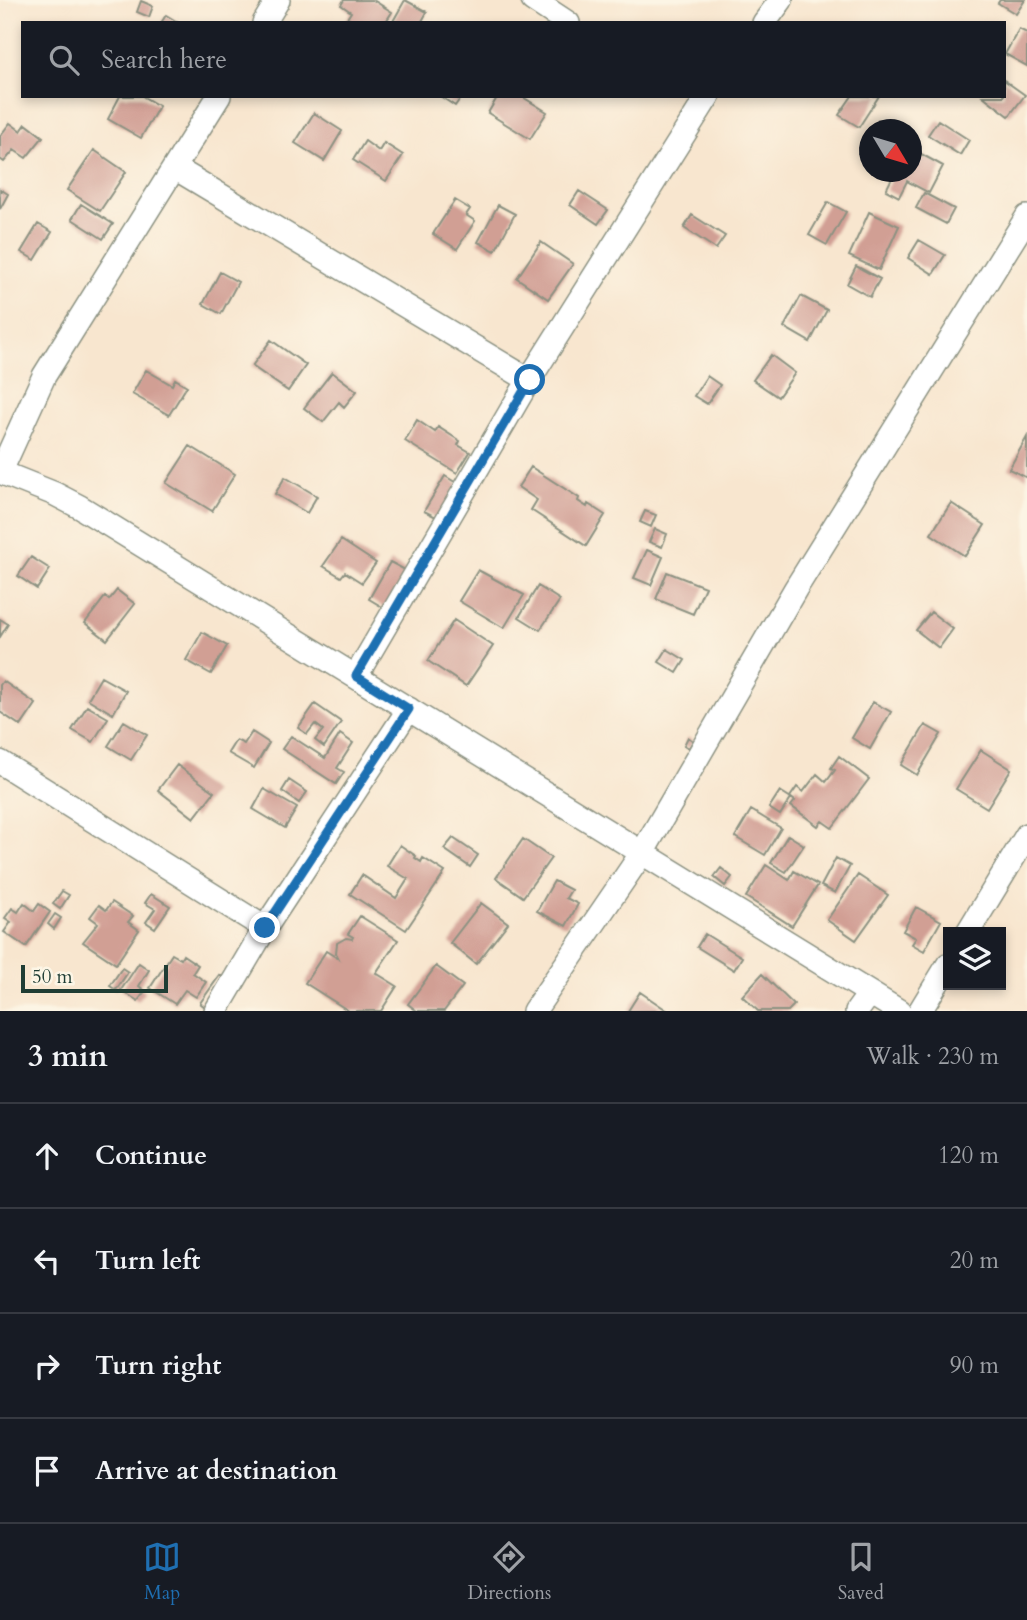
<!DOCTYPE html>
<html lang="en">
<head>
<meta charset="utf-8">
<style>
	:root { --surface:#171b24; --page:#20242c; --text:#f1f3f6; --muted:#9ea1a6; --line:#363941; --accent:#1f6fb2 }
	body { margin:0; font-family:Cardo,serif; background:var(--page); color:var(--text) }
	.controls { position:absolute; right:21px; bottom:21px; display:grid; overflow:hidden; border-radius:0px; box-shadow:0 4px 10px #0003 }
	.controls button { width:63px; height:63px; display:grid; place-items:center; padding:0; border:0; border-bottom:2px solid var(--line); background:var(--surface); color:var(--text); font:35px sans-serif }
	.compass { position:absolute; left:859px; top:119px; width:63px; height:63px; border-radius:50%; background:var(--surface); box-shadow:0 4px 10px #0003; rotate:128deg }
	.scale { position:absolute; left:21px; bottom:18px; width:147px; box-sizing:border-box; padding-left:7px; border:4px solid #1f3d34; border-top:0; font-size:19px; line-height:24px; white-space:nowrap; color:#1f3d34; -webkit-text-stroke:5px #fcf5e5; paint-order:stroke }
	.stop { position:absolute; width:21px; height:21px; margin:-16px; border:5px solid #1f6fb2; border-radius:50%; background:#fff }
	.stop.end { background:#1f6fb2; border-color:#fff; box-shadow:0 2px 7px #0008 }
	.list { margin:0; padding:0; list-style:none }
	h2 { display:flex; justify-content:space-between; align-items:center; height:91px; margin:0; padding:0 28px; font-size:30px }
	h2 small { font-size:23px; font-weight:400; color:var(--muted) }
	.list li { display:grid; grid-template-columns:46px 1fr auto; gap:21px; align-items:center; box-sizing:border-box; height:105px; padding:0 28px; border-top:2px solid var(--line) }
	.list b { display:block; font-size:26px; white-space:nowrap }
	.list em { font-size:23px; font-style:normal; color:var(--muted) }
	.icon { flex:none; width:38px; height:38px; fill:none; stroke:currentColor; stroke-width:2; stroke-linecap:round; stroke-linejoin:round }
	.map { position:relative; flex:none; width:1027px; height:1011px; overflow:hidden }
	.search { position:absolute; background:var(--surface); box-shadow:0 4px 10px #0003; left:21px; right:21px; top:21px; height:77px; display:flex; align-items:center; gap:18px; box-sizing:border-box; padding:0 24px; border-radius:0px; color:var(--muted); font-size:26px }
	.sheet { height:511px; background:var(--surface) }
	nav { display:flex; justify-content:space-around; align-items:center; box-sizing:border-box; height:98px; border-top:2px solid var(--line); background:var(--surface); font-size:19px; color:var(--muted) }
	nav a { display:grid; justify-items:center; gap:4px }
	nav .on { color:var(--accent) }
	.map>svg:first-child { display:block }
	.building { fill:#d19f94 }
	.lines { fill:none; stroke-linecap:round; stroke-linejoin:round }
	.minor-casing { stroke:#8c9282; stroke-width:26 }
	.minor { stroke:#fff; stroke-width:23 }
	.route { stroke:#1f6fb2; stroke-width:9 }
</style>
</head>
<body>
<div class="map">
<svg width="1027" height="1011" viewBox="0 0 1027 1011">
	<rect width="100%" height="100%" fill="#fcf5e5"/>
	<filter id="ink" filterUnits="userSpaceOnUse"><feTurbulence type="fractalNoise" baseFrequency=".0143" numOctaves="2"/><feDisplacementMap in="SourceGraphic" scale="14" xChannelSelector="R" yChannelSelector="G"/><feConvolveMatrix kernelMatrix="1 2 1 2 8 2 1 2 1" color-interpolation-filters="sRGB"/></filter>
	<filter id="wash" filterUnits="userSpaceOnUse"><feTurbulence type="fractalNoise" baseFrequency=".00686" numOctaves="4" result="noise"/><feDisplacementMap in="SourceGraphic" scale="28" xChannelSelector="R" yChannelSelector="G"/><feGaussianBlur stdDeviation="1.57" result="paint"/><feColorMatrix in="noise" values="0 0 0 0 0 0 0 0 0 0 0 0 0 0 0 0 0 1.4 0 .05"/><feComposite in="paint" operator="in"/></filter>
	<g filter="url(#wash)">
		<rect width="100%" height="100%" fill="#f8e6cf"/>
		<g id="blocks">
			<path class="building" d="M344,0H373L392,12L385,23H344L351,12L341,5Z
				M405,0L427,12L421,23H392Z
				M1000,0H1025L1016,14L998,3Z
				M141,1L153,6L149,17L137,12Z
				M166,15L179,23H161Z
				M1019,29L1027,33V66L1005,54Z
				M1004,80L1025,95L1009,116L983,96H1004Z
				M120,96H142L159,106L141,138L108,119Z
				M440,96H462L455,106Z
				M498,96H521L547,112L530,139L488,113Z
				M852,96H879L859,127L839,115Z
				M314,113L342,131L324,161L295,143Z
				M938,120L969,140L960,155L928,135Z
				M10,123L21,131L26,124L43,137L26,158L14,150L4,162L0,159V136Z
				M365,141L379,151L384,143L403,155L386,181L353,160Z
				M912,149L943,166L929,193L907,181L899,197L886,190L895,172H912Z
				M94,150L126,172L100,211L67,190Z
				M0,189L8,194L0,209Z
				M579,191L608,210L598,224L570,205Z
				M924,193L954,209L946,224L916,208Z
				M455,200L470,209L466,215L475,221L457,249L433,234Z
				M828,202L846,212L827,245L809,235Z
				M81,204L113,224L103,239L72,219Z
				M498,205L515,214L495,251L478,242Z
				M869,212L899,226L879,270L849,256Z
				M692,215L725,236L716,249L684,228Z
				M38,224L52,232L35,260L21,252Z
				M919,240L945,255L933,274L908,258Z
				M541,242L573,264L548,299L517,278Z
				M856,266L880,279L870,297L847,284Z
				M220,272L238,282L221,314L203,304Z
				M801,296L827,310L810,342L784,327Z
				M271,340L306,365L288,391L252,366Z
				M771,355L795,373L778,397L753,380Z
				M146,370L172,385L175,379L187,386L169,415L132,394Z
				M332,372L357,391L344,407L339,402L323,422L304,408Z
				M707,376L720,385L707,404L694,396Z
				M417,420L435,432L438,427L460,441L458,445L470,452L457,473L405,441Z
				M1027,437V478L1009,469Z
				M190,446L235,474L212,511L166,483Z
				M531,467L579,498L578,501L587,507L588,504L605,515L586,546L531,510L537,500L518,487Z
				M445,476L458,484L438,518L424,511Z
				M285,477L317,496L307,513L275,494Z
				M951,503L985,525L965,556L931,534Z
				M645,511L656,515L651,527L640,522Z
				M655,529L667,534L662,547L649,542Z
				M341,540L376,563L362,583L345,572L341,577L323,566Z
				M647,550L663,557L651,585L634,578Z
				M31,557L50,569L37,589L18,576Z
				M390,562L407,571L386,609L369,599Z
				M478,570L524,595L504,628L459,601Z
				M667,572L705,587L693,614L656,599Z
				M538,586L560,600L540,630L519,617Z
				M117,590L135,604L107,640L85,623L105,597L109,600Z
				M931,612L953,629L939,648L916,630Z
				M0,619L8,624L0,637Z
				M454,620L493,646L466,686L428,661Z
				M202,632L227,646L211,674L186,660Z
				M667,649L685,660L677,673L659,662Z
				M101,677L126,691L113,714L88,699Z
				M3,681L36,704L21,726L0,712V685Z
				M873,702L891,712L870,749L852,738Z
				M315,704L341,722L324,747L315,740L323,730L315,724L307,734L298,728Z
				M87,706L108,718L93,742L72,730Z
				M124,721L147,735L131,760L108,746Z
				M925,725L941,734L917,775L901,765Z
				M252,732L269,743L254,768L228,753L236,740L244,744Z
				M340,734L353,743L337,768L344,772L336,784L282,749L291,736L325,758Z
				M688,737L693,741L689,748L684,745Z
				M981,750L1011,769L987,808L956,789Z
				M839,756L869,779L832,828L822,821L818,826L791,806L795,801L790,797L797,787L803,792L817,774L826,782L835,770L831,768Z
				M177,765L214,792L194,818L158,790Z
				M289,780L307,792L299,803L282,791Z
				M264,789L297,808L285,828L253,809Z
				M780,791L791,798L780,815L769,808Z
				M751,810L781,828L765,855L735,837Z
				M788,835L804,845L786,872L771,863Z
				M453,838L478,855L470,867L444,849Z
				M523,839L551,858L523,897L496,878Z
				M400,845L416,856L415,858L421,862L423,858L445,872L406,930L350,894L362,875L396,898L408,879L387,866Z
				M836,858L850,866L835,893L821,886Z
				M766,865L789,880L794,871L818,885L792,926L746,897Z
				M721,868L732,877L725,886L714,877Z
				M858,875L888,895L856,940L827,920Z
				M554,881L571,890L566,898L578,904L566,926L537,911Z
				M62,891L69,895L60,909L53,904Z
				M151,894L170,906L155,928L146,922L155,909L145,903Z
				M112,902L133,916L128,922L139,930L116,964L83,942L98,923L90,917L99,905L106,910Z
				M24,903L34,911L39,904L50,912L26,947L4,932L11,922L5,918L12,908L18,912Z
				M481,903L508,923L476,964L450,943Z
				M916,907L941,921L924,951L912,944L916,938L903,931Z
				M55,914L61,918L54,929L48,924Z
				M360,916L398,940L376,973L397,986L381,1011H349L305,983L326,951L339,959L336,953L337,943L346,938L352,939L353,937L348,934Z
				M705,934L742,957L734,970L697,947Z
				M172,954L181,959L183,955L198,965L193,973L206,982L196,997L185,990L175,1004L150,988Z
				M139,963L149,970L139,986L145,991L138,1001L121,990Z
				M436,966L463,986L444,1011H417L408,1004Z
				M122,968L128,972L116,990L110,986Z
				M762,974L794,1005L788,1011H758L742,996Z
				M220,975L230,982L210,1011L200,1003Z
				M640,992L668,1011H628Z"/>
		</g>
	</g>
	<g filter="url(#ink)">
		<use href="#blocks" fill-opacity="0" stroke="#8c9282" stroke-width="2"/>
		<g class="lines">
			<g class="minor-casing">
				<path id="minor" d="M533,0L568,23
					M264,23L278,0
					M764,23L781,0
					M175,168L529,380
					M0,472L55,494L80,507L899,1011
					M0,473L44,376L219,96
					M356,676L529,380L708,96
					M0,762L265,928
					M968,932L1027,835
					M216,1011L265,928L409,709
					M534,1011L642,853L796,588L1027,217
					M857,1011L870,993
					M920,1011L948,965"/>
			</g>
			<use href="#minor" class="minor"/>
		</g>
	</g>
	<g class="lines" filter="url(#ink)">
		<path class="route" d="M265,928L409,709L356,676L530,380"/>
	</g>
</svg>
<div class="controls">
<button><svg class="icon" aria-label="layers" viewBox="0 0 24 24"><path d="M12 4l9 5-9 5-9-5zM3 14l9 5 9-5"/></svg></button>
</div>
<svg class="compass" viewBox="-18 -18 36 36"><path d="M0-13l5 13h-10z" fill="#e53935"/><path d="M0 13l5-13h-10z" fill="#9ea1a6"/></svg>
<div class="scale">50 m</div>
<div class="stop" style="left:530px;top:380px"></div>
<div class="stop end" style="left:265px;top:928px"></div>
<div class="search"><svg class="icon" aria-label="search" viewBox="0 0 24 24"><circle cx="10" cy="10" r="6"/><path d="M15 15l6 6"/></svg>Search here</div>
</div>
<section class="sheet">
<h2>3 min<small>Walk · 230 m</small></h2>
<ul class="list">
<li><svg class="icon" aria-label="ahead" viewBox="0 0 24 24"><path d="M12 20V5M6 11l6-6 6 6"/></svg><div><b>Continue</b></div><em>120 m</em></li>
<li><svg class="icon" aria-label="left" viewBox="0 0 24 24"><path d="M17 20v-9H6M10 6l-5 5 5 5"/></svg><div><b>Turn left</b></div><em>20 m</em></li>
<li><svg class="icon" aria-label="right" viewBox="0 0 24 24"><path d="M7 20v-9h11M14 6l5 5-5 5"/></svg><div><b>Turn right</b></div><em>90 m</em></li>
<li><svg class="icon" aria-label="arrive" viewBox="0 0 24 24"><path d="M6 21V4h12l-3 4 3 4H6"/></svg><div><b>Arrive at destination</b></div></li>
</ul>
</section>
<nav>
<a class="on"><svg class="icon" aria-label="map" viewBox="0 0 24 24"><path d="M3 6l6-2 6 2 6-2v14l-6 2-6-2-6 2zM9 4v14M15 6v14"/></svg>Map</a>
<a><svg class="icon" aria-label="directions" viewBox="0 0 24 24"><path d="M12 3l9 9-9 9-9-9zM9 14v-3h6M13 9l2 2-2 2"/></svg>Directions</a>
<a><svg class="icon" aria-label="saved" viewBox="0 0 24 24"><path d="M7 4h10v16l-5-4-5 4z"/></svg>Saved</a>
</nav>
</body>
</html>
